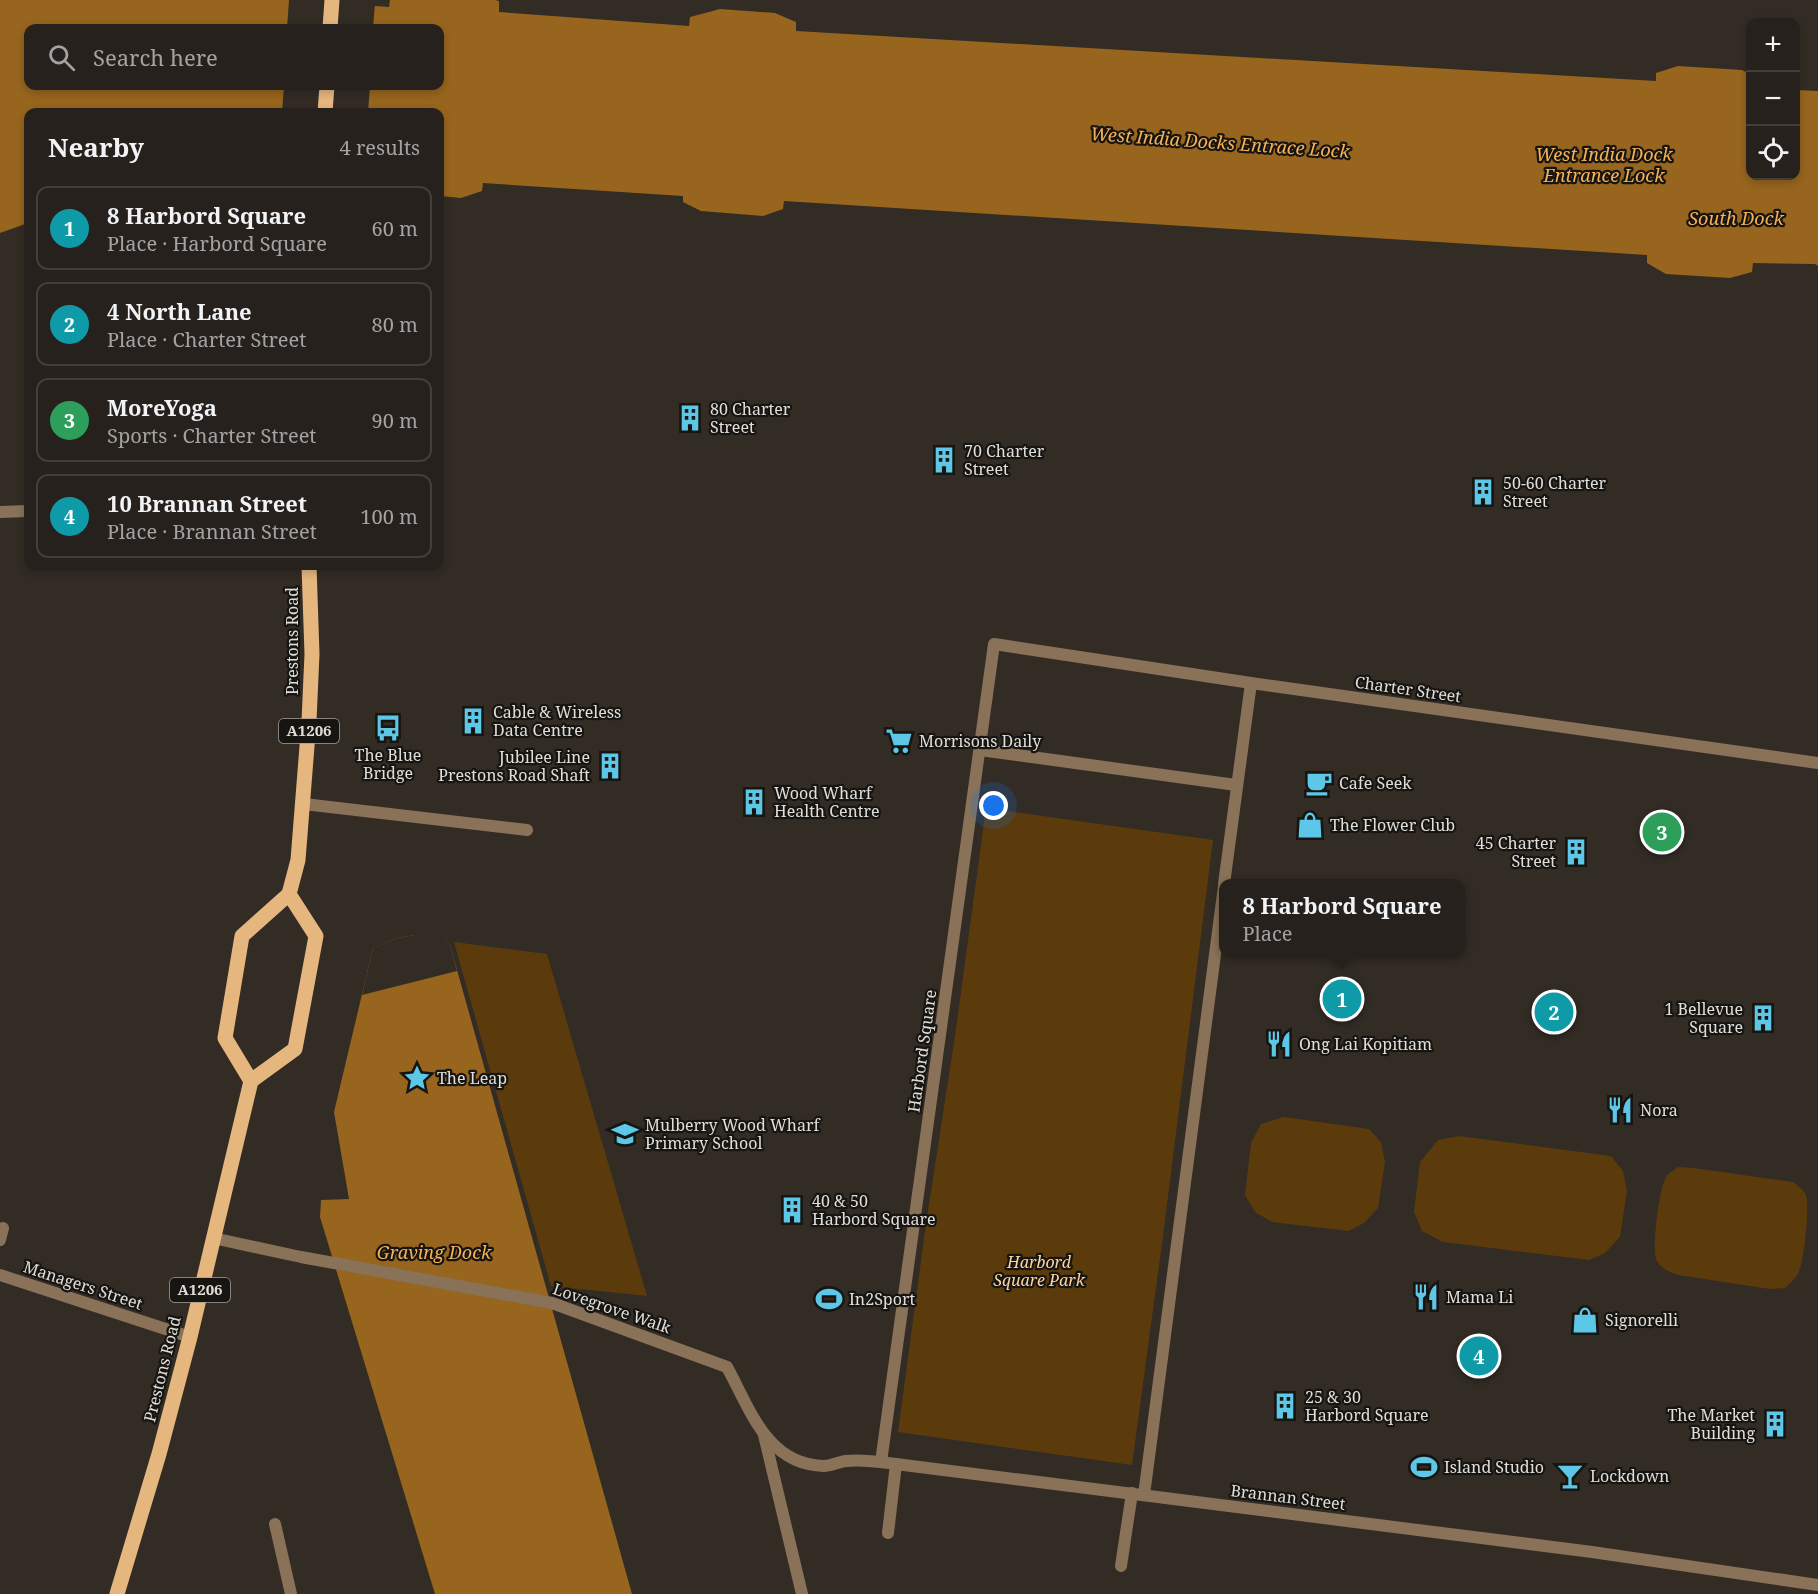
<!DOCTYPE html>
<html lang="en">
<head>
<meta charset="utf-8">
<style>
	:root { --surface:#26211c; --page:#2e2925; --text:#f1f3f6; --muted:#a4a3a3; --line:#423e3b; --accent:#d93025 }
	body { margin:0; font-family:"Noto Serif",serif; background:var(--page); color:var(--text) }
	.controls { position:absolute; right:18px; top:18px; display:grid; overflow:hidden; border-radius:12px; box-shadow:0 3px 9px #0003 }
	.controls button { width:54px; height:54px; display:grid; place-items:center; padding:0; border:0; border-bottom:2px solid var(--line); background:var(--surface); color:var(--text); font:30px sans-serif }
	.you { position:absolute; left:994px; top:806px; width:21px; height:21px; margin:-15px; border:4px solid #fff; border-radius:50%; background:#1a73e8; box-shadow:0 0 0 9px #1a73e833 }
	.badge { display:grid; place-items:center; width:39px; height:39px; border-radius:50%; background:var(--accent); color:#fff; font-size:20px; font-weight:700 }
	.pin { position:absolute; translate:-50% -50%; border:3px solid #fff; box-shadow:0 2px 6px #0006 }
	.popup { position:absolute; left:1219px; top:879px; width:246px; height:78px; box-sizing:border-box; display:grid; place-content:center; border-radius:12px; background:var(--surface); filter:drop-shadow(0 2px 4px #0005); font-size:20px; white-space:nowrap; color:var(--muted) }
	.popup b { font-size:22px; color:var(--text) }
	.popup::after { content:''; position:absolute; left:50%; top:100%; margin-left:-12px; border:12px solid transparent; border-top-color:var(--surface) }
	.list { margin:0; padding:0; list-style:none }
	h2 { display:flex; justify-content:space-between; align-items:center; height:78px; margin:0; padding:0 24px; font-size:26px }
	h2 small { font-size:20px; font-weight:400; color:var(--muted) }
	.list li { display:grid; grid-template-columns:39px 1fr auto; gap:18px; align-items:center; box-sizing:border-box; height:84px; margin:0 12px 12px; padding:0 12px; border:2px solid var(--line); border-radius:12px }
	.list b { display:block; font-size:22px; white-space:nowrap }
	.list p { margin:0; font-size:20px; white-space:nowrap; color:var(--muted) }
	.list em { font-size:20px; font-style:normal; color:var(--muted) }
	.icon { flex:none; width:33px; height:33px; fill:none; stroke:currentColor; stroke-width:2; stroke-linecap:round; stroke-linejoin:round }
	.map { position:relative; flex:none; width:1818px; height:1594px; overflow:hidden }
	.search { position:absolute; background:var(--surface); box-shadow:0 3px 9px #0003; left:24px; top:24px; width:420px; height:66px; display:flex; align-items:center; gap:15px; box-sizing:border-box; padding:0 21px; border-radius:12px; color:var(--muted); font-size:22px }
	.panel { position:absolute; background:var(--surface); box-shadow:0 3px 9px #0003; left:24px; top:108px; width:420px; height:462px; border-radius:12px }
	.map>svg:first-child { display:block }
	.green { fill:#5b3b0c }
	.water { fill:#97651d; fill-rule:evenodd }
	.pier { fill:#322c25 }
	.lines { fill:none; stroke-linecap:round; stroke-linejoin:round }
	.service { stroke:#897258; stroke-width:12 }
	.minor { stroke:#897258; stroke-width:12 }
	.primary { stroke:#e5b77f; stroke-width:15 }
	.labels { text-anchor:middle; stroke-width:4.5; stroke-linejoin:round; paint-order:stroke }
	.shield { fill:#171512; stroke:#a4a19d; stroke-width:1.5 }
	.shield-label { font-size:15px; font-weight:bold; fill:#e1ddd8 }
	.poi-label { font-size:16px; fill:#e1ddd8; stroke:#171512; text-anchor:start }
	.street-label { font-size:16px; fill:#e1ddd8; stroke:#171512 }
	.park-label { font-size:16px; font-style:italic; fill:#fed3a0; stroke:#171512 }
	.water-label { font-size:18px; font-style:italic; fill:#f8b154; stroke:#171512 }
</style>
</head>
<body>
<div class="map">
<svg width="1818" height="1594" viewBox="0 0 1818 1594">
	<rect width="100%" height="100%" fill="#322c25"/>
	<path class="green" d="M986,808L1213,840L1163,1236L1132,1465L898,1432L926,1224L955,1036Z
		M454,942L547,954L647,1296L551,1286Z
		M1284,1117L1369,1129L1381,1142L1385,1162L1378,1208L1364,1223L1348,1231L1272,1222L1255,1212L1245,1195L1251,1143L1261,1124Z
		M1459,1136L1611,1156L1623,1171L1627,1191L1620,1237L1605,1253L1589,1260L1443,1242L1422,1231L1414,1212L1420,1162L1438,1140Z
		M1678,1167L1694,1168L1793,1182C1798,1186 1803,1189 1806,1195C1810,1207 1804,1263 1798,1274C1795,1279 1789,1284 1785,1288L1770,1289L1678,1275C1669,1272 1660,1268 1656,1259C1652,1247 1659,1186 1667,1176C1669,1172 1675,1170 1678,1167Z"/>
	<path class="water" d="M0,0H289L389,7L390,0H495L499,1V12L689,26L690,17L720,9L775,13L796,22V31L1656,81V73L1678,66L1742,70L1750,74V176H1796V90L1818,91V266L1815,264L1753,263L1752,272L1730,278L1666,274L1647,263V255L784,201L783,209L763,216L701,211L683,202V196L483,183L482,191L461,198L440,196V112H28V223L0,233ZM28,28H440V86H28Z
		M414,935C429,935 439,936 450,945L632,1594H435L320,1217L321,1200L349,1199L334,1112L373,948L397,938Z"/>
	<path class="pier" d="M289,0H334L375,3L373,28H287Z
		M284,86H370L368,112H282Z
		M414,935H429L442,939L450,945L457,971L362,995L373,948L397,938Z"/>
	<g class="lines">
		<path class="service" d="M304,804L527,830
			M0,1240L3,1228
			M764,1435L802,1594
			M275,1524L291,1594
			M888,1533L896,1464
			M1121,1566L1132,1493"/>
		<path class="minor" d="M0,512L28,511
			M980,750L1236,785
			M1224,884L1251,683
			M213,1238L301,1257L552,1303L727,1367C750,1409 767,1465 824,1466C831,1466 838,1462 846,1461C862,1459 880,1462 896,1464L1592,1552L1818,1585
			M0,1275L190,1337
			M881,1462L994,644L1251,683L1818,763
			M1144,1495L1224,886"/>
		<path class="primary" d="M330,28L332,0
			M325,112L327,86
			M251,1081L225,1038L242,936L289,894L298,860L309,721L312,654L309,566
			M117,1594L159,1454L190,1337L251,1081L295,1049L316,936L289,894"/>
	</g>
	<defs>
		<g id="building-bare" transform="scale(2.07)"><path d="M-4-6H4V6H1V3H-1V6H-4ZM-2.5-4.3h1.7v1.8h-1.7ZM.8-4.3h1.7v1.8H.8ZM-2.5-1h1.7V.8h-1.7ZM.8-1h1.7V.8H.8Z" fill="#5dc7e8" stroke="#171512" stroke-width="2.5" paint-order="stroke"/></g>
		<g id="bus-bare" transform="scale(2.07)"><path d="M-5-6H5V4H4V6H2V4H-2V6H-4V4H-5ZM-3.5-4V0h7V-4ZM-3.5 1.2v1.5H-2V1.2ZM2 1.2v1.5H3.5V1.2Z" fill="#5dc7e8" stroke="#171512" stroke-width="2.5" paint-order="stroke"/></g>
		<g id="supermarket-bare" transform="scale(2.07)"><path d="M-6-5.5h2.5l.6 2H6L4.5 2H-2.5L-4.4-4H-6ZM-1.5 3.2a1.3 1.3 0 1 0 .1 0ZM3 3.2a1.3 1.3 0 1 0 .1 0Z" fill="#5dc7e8" stroke="#171512" stroke-width="2.5" paint-order="stroke"/></g>
		<g id="cafe-bare" transform="scale(2.07)"><path d="M-5.5-4.5H6V0H3Q3 3.5 0 3.5H-2.5Q-5.5 3.5-5.5 0ZM3-3.2v2h1.7v-2ZM-6 4.5H4V6H-6Z" fill="#5dc7e8" stroke="#171512" stroke-width="2.5" paint-order="stroke"/></g>
		<g id="shop-bare" transform="scale(2.07)"><path d="M-5-2.5h2.3a2.7 3.5 0 0 1 5.4 0H5L5.5 6h-11ZM-1.5-2.5h3a1.5 2.3 0 0 0-3 0Z" fill="#5dc7e8" stroke="#171512" stroke-width="2.5" paint-order="stroke"/></g>
		<g id="restaurant-bare" transform="scale(2.07)"><path d="M-5-6h1v4h1v-4h1v4h1v-4h1v5L-1.5 .5V6h-2V.5L-5-1ZM5-6V6H3V1.5H1.5Q1.5-4 5-6Z" fill="#5dc7e8" stroke="#171512" stroke-width="2.5" paint-order="stroke"/></g>
		<g id="sight-bare" transform="scale(2.07)"><path d="M0-6L1.8-2.2L6-1.7L2.9 1.2L3.7 5.4L0 3.3L-3.7 5.4L-2.9 1.2L-6-1.7L-1.8-2.2Z" fill="#5dc7e8" stroke="#171512" stroke-width="2.5" paint-order="stroke"/></g>
		<g id="school-bare" transform="scale(2.07)"><path d="M0-5L7-2L0 1L-7-2ZM-4 1L0 2.5L4 1V4Q0 6-4 4Z" fill="#5dc7e8" stroke="#171512" stroke-width="2.5" paint-order="stroke"/></g>
		<g id="stadium-bare" transform="scale(2.07)"><path d="M0-5a6.5 5 0 1 0 0 10a6.5 5 0 1 0 0-10ZM-3.5-1.8h7v3.6h-7Z" fill="#5dc7e8" stroke="#171512" stroke-width="2.5" paint-order="stroke"/></g>
		<g id="bar-bare" transform="scale(2.07)"><path d="M-6-5H6L.8 .8V4.5H3.5V6h-7V4.5H-.8V.8Z" fill="#5dc7e8" stroke="#171512" stroke-width="2.5" paint-order="stroke"/></g>
	</defs>
	<g fill-rule="evenodd">
		<use href="#building-bare" x="690" y="418"/>
		<use href="#building-bare" x="944" y="460"/>
		<use href="#building-bare" x="1483" y="492"/>
		<use href="#building-bare" x="473" y="721"/>
		<use href="#bus-bare" x="388" y="728"/>
		<use href="#supermarket-bare" x="899" y="741"/>
		<use href="#building-bare" x="610" y="766"/>
		<use href="#cafe-bare" x="1319" y="783"/>
		<use href="#building-bare" x="754" y="802"/>
		<use href="#shop-bare" x="1310" y="825"/>
		<use href="#building-bare" x="1576" y="852"/>
		<use href="#building-bare" x="1763" y="1018"/>
		<use href="#restaurant-bare" x="1279" y="1044"/>
		<use href="#sight-bare" x="417" y="1078"/>
		<use href="#restaurant-bare" x="1620" y="1110"/>
		<use href="#school-bare" x="625" y="1134"/>
		<use href="#building-bare" x="792" y="1210"/>
		<use href="#restaurant-bare" x="1426" y="1297"/>
		<use href="#stadium-bare" x="829" y="1299"/>
		<use href="#shop-bare" x="1585" y="1320"/>
		<use href="#building-bare" x="1285" y="1406"/>
		<use href="#building-bare" x="1775" y="1424"/>
		<use href="#stadium-bare" x="1424" y="1467"/>
		<use href="#bar-bare" x="1570" y="1476"/>
	</g>
	<g class="labels">
		<g class="shield">
			<rect x="279" y="719" width="60" height="24" rx="4.5"/>
			<rect x="170" y="1278" width="60" height="24" rx="4.5"/>
		</g>
		<g class="shield-label">
			<text x="309" y="736">A1206</text>
			<text x="200" y="1295">A1206</text>
		</g>
		<g class="poi-label">
			<text x="710" y="415">80 Charter<tspan x="710" dy="18">Street</tspan></text>
			<text x="964" y="457">70 Charter<tspan x="964" dy="18">Street</tspan></text>
			<text x="1503" y="489">50-60 Charter<tspan x="1503" dy="18">Street</tspan></text>
			<text x="493" y="718">Cable &amp; Wireless<tspan x="493" dy="18">Data Centre</tspan></text>
			<text x="919" y="747">Morrisons Daily</text>
			<text x="388" y="761" text-anchor="middle">The Blue<tspan x="388" dy="18">Bridge</tspan></text>
			<text x="590" y="763" text-anchor="end">Jubilee Line<tspan x="590" dy="18">Prestons Road Shaft</tspan></text>
			<text x="1339" y="789">Cafe Seek</text>
			<text x="774" y="799">Wood Wharf<tspan x="774" dy="18">Health Centre</tspan></text>
			<text x="1330" y="831">The Flower Club</text>
			<text x="1556" y="849" text-anchor="end">45 Charter<tspan x="1556" dy="18">Street</tspan></text>
			<text x="1743" y="1015" text-anchor="end">1 Bellevue<tspan x="1743" dy="18">Square</tspan></text>
			<text x="1299" y="1050">Ong Lai Kopitiam</text>
			<text x="437" y="1084">The Leap</text>
			<text x="1640" y="1116">Nora</text>
			<text x="645" y="1131">Mulberry Wood Wharf<tspan x="645" dy="18">Primary School</tspan></text>
			<text x="812" y="1207">40 &amp; 50<tspan x="812" dy="18">Harbord Square</tspan></text>
			<text x="1446" y="1303">Mama Li</text>
			<text x="849" y="1305">In2Sport</text>
			<text x="1605" y="1326">Signorelli</text>
			<text x="1305" y="1403">25 &amp; 30<tspan x="1305" dy="18">Harbord Square</tspan></text>
			<text x="1755" y="1421" text-anchor="end">The Market<tspan x="1755" dy="18">Building</tspan></text>
			<text x="1444" y="1473">Island Studio</text>
			<text x="1590" y="1482">Lockdown</text>
		</g>
		<g class="street-label">
			<text transform="translate(292 641) rotate(-90)" y="6">Prestons Road</text>
			<text transform="translate(1408 689) rotate(8)" y="6">Charter Street</text>
			<text transform="translate(922 1051) rotate(-82)" y="6">Harbord Square</text>
			<text transform="translate(83 1285) rotate(18)" y="6">Managers Street</text>
			<text transform="translate(612 1308) rotate(19)" y="6">Lovegrove Walk</text>
			<text transform="translate(162 1369) rotate(-76)" y="6">Prestons Road</text>
			<text transform="translate(1288 1497) rotate(7)" y="6">Brannan Street</text>
		</g>
		<g class="park-label">
			<text x="1039" y="1268">Harbord<tspan x="1039" dy="18">Square Park</tspan></text>
		</g>
		<g class="water-label">
			<text transform="translate(1220 143) rotate(4)" y="6">West India Docks Entrace Lock</text>
			<text x="1604" y="161">West India Dock<tspan x="1604" dy="21">Entrance Lock</tspan></text>
			<text x="1736" y="225">South Dock</text>
			<text x="434" y="1259">Graving Dock</text>
		</g>
	</g>
</svg>
<div class="controls">
<button>+</button>
<button>−</button>
<button><svg class="icon" aria-label="locate" viewBox="0 0 24 24"><circle cx="12" cy="12" r="6"/><path d="M12 2v4M12 18v4M2 12h4M18 12h4"/></svg></button>
</div>
<div class="you"></div>
<div class="pin badge" style="left:1342px;top:999px;background:#0f9aa8">1</div>
<div class="popup"><b>8 Harbord Square</b>Place</div>
<div class="pin badge" style="left:1554px;top:1012px;background:#0f9aa8">2</div>
<div class="pin badge" style="left:1662px;top:832px;background:#2e9e5b">3</div>
<div class="pin badge" style="left:1479px;top:1356px;background:#0f9aa8">4</div>
<div class="search"><svg class="icon" aria-label="search" viewBox="0 0 24 24"><circle cx="10" cy="10" r="6"/><path d="M15 15l6 6"/></svg>Search here</div>
<section class="panel">
<h2>Nearby<small>4 results</small></h2>
<ul class="list">
<li><span class="badge" style="background:#0f9aa8">1</span><div><b>8 Harbord Square</b><p>Place · Harbord Square</p></div><em>60 m</em></li>
<li><span class="badge" style="background:#0f9aa8">2</span><div><b>4 North Lane</b><p>Place · Charter Street</p></div><em>80 m</em></li>
<li><span class="badge" style="background:#2e9e5b">3</span><div><b>MoreYoga</b><p>Sports · Charter Street</p></div><em>90 m</em></li>
<li><span class="badge" style="background:#0f9aa8">4</span><div><b>10 Brannan Street</b><p>Place · Brannan Street</p></div><em>100 m</em></li>
</ul>
</section>
</div>
</body>
</html>
